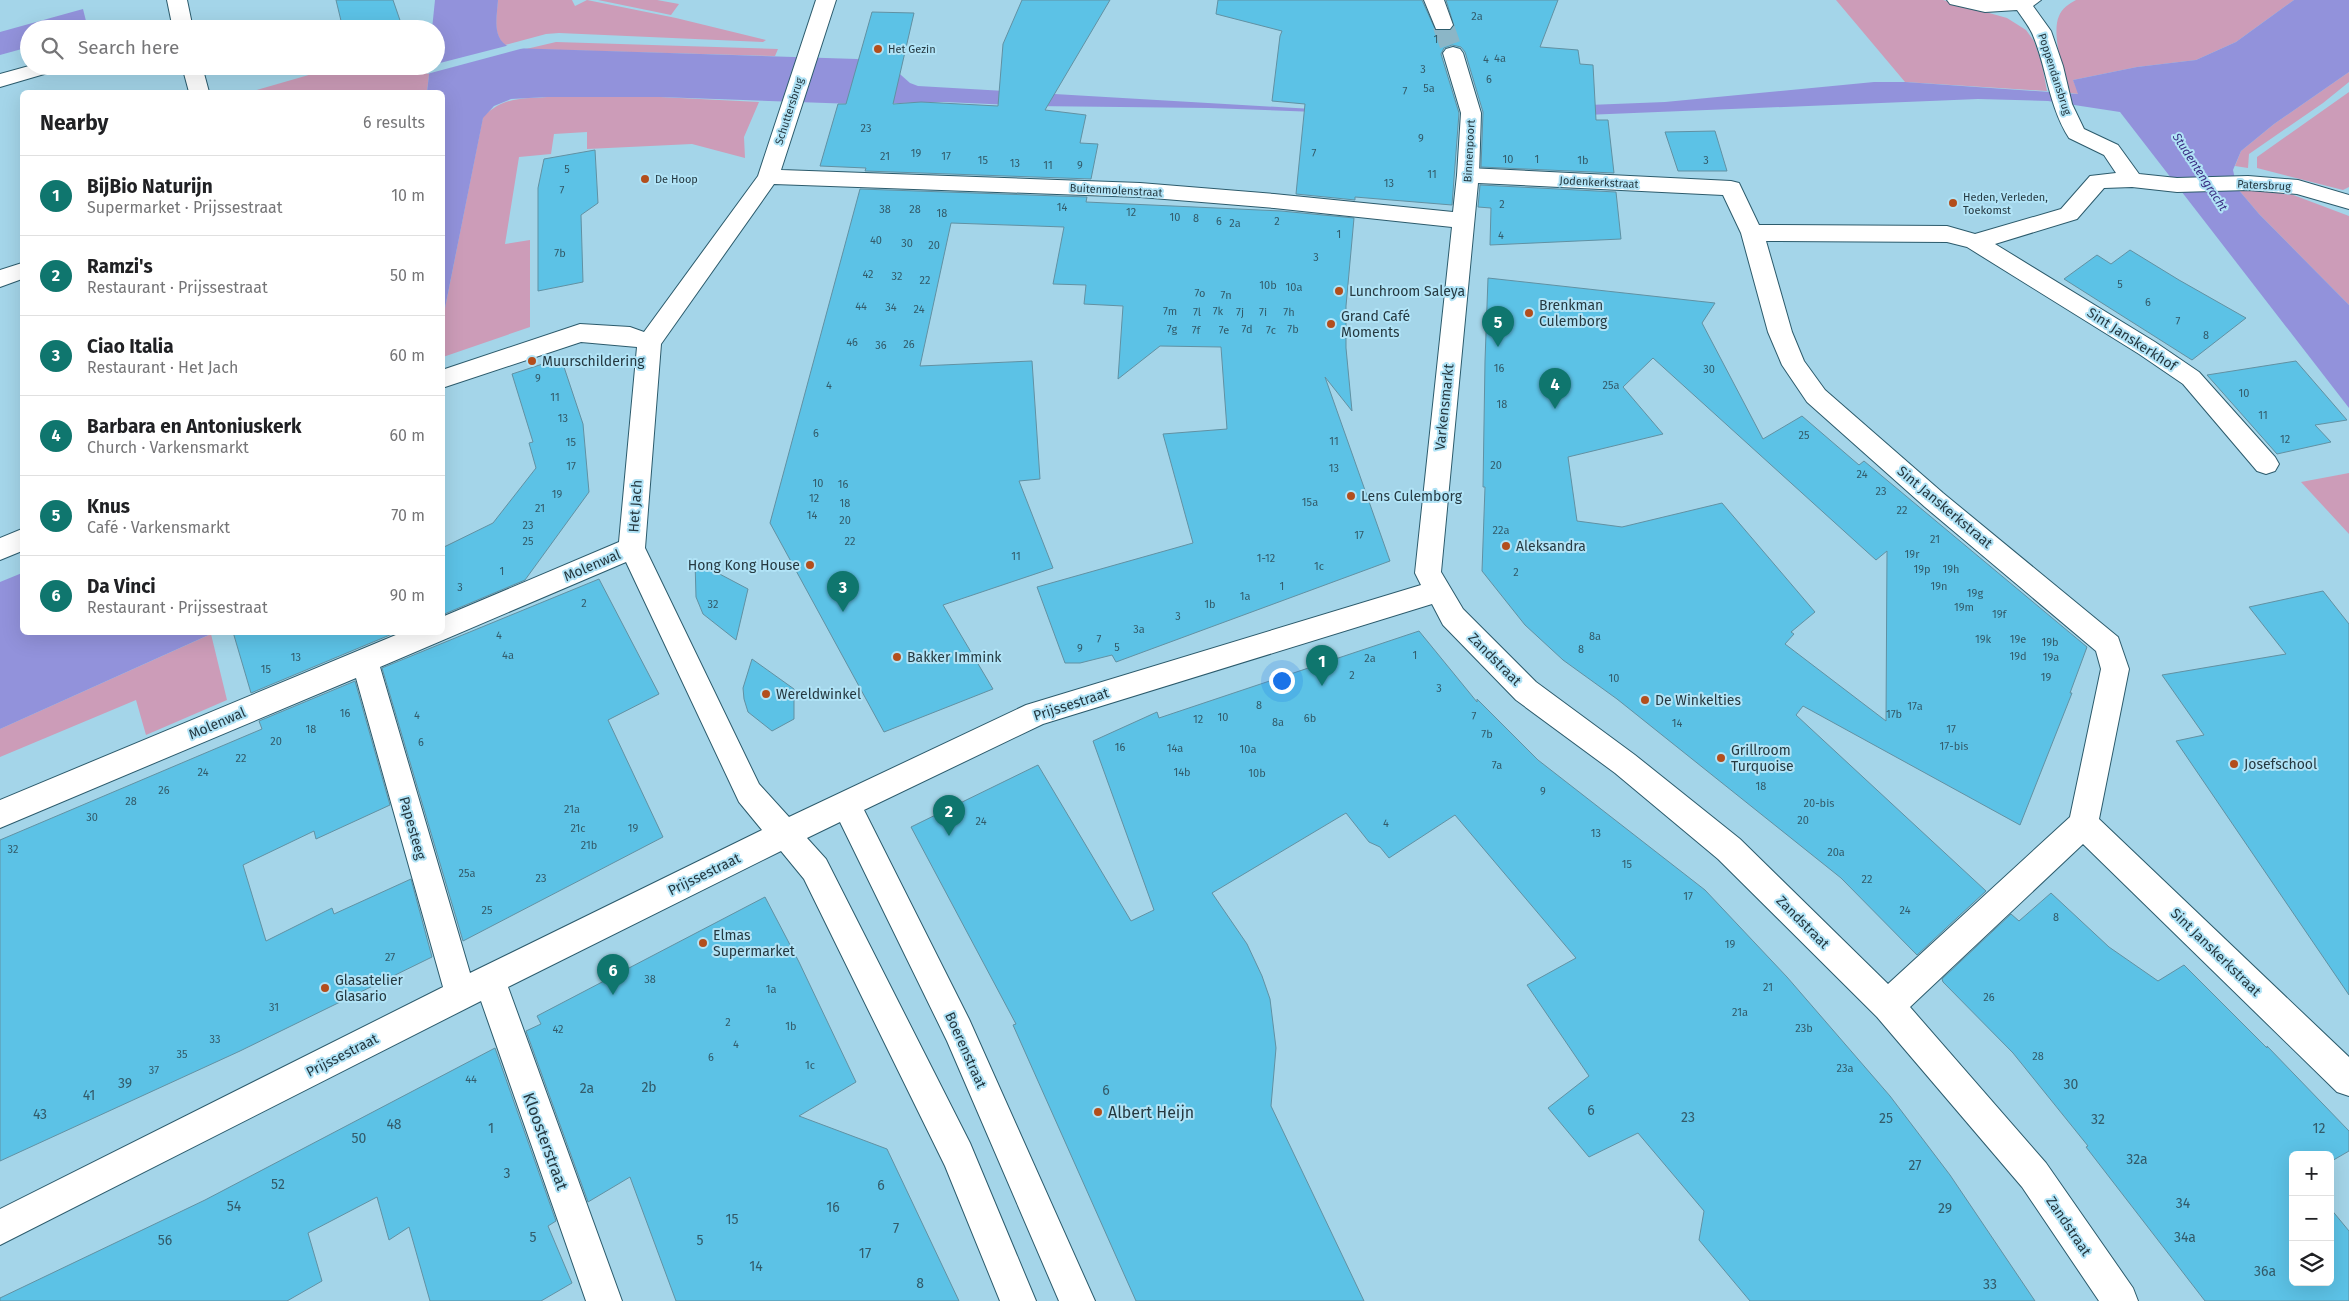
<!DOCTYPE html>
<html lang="en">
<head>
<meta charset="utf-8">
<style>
	:root { --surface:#fff; --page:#f6f6f6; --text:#202124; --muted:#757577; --line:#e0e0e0; --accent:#0f766e }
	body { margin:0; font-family:"Fira Sans",sans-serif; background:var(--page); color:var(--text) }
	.controls { position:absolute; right:15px; bottom:15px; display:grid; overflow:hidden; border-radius:8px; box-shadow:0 5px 20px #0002 }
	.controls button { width:45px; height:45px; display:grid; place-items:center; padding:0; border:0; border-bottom:1px solid var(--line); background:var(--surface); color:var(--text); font:25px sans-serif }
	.you { position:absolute; left:1281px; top:680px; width:18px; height:18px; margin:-12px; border:4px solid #fff; border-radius:50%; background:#1a73e8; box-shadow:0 0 0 8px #1a73e833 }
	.badge { display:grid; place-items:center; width:32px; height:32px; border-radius:50%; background:var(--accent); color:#fff; font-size:16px; font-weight:700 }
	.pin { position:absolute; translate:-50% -41px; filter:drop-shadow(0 1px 2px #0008) }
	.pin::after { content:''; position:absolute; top:26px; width:18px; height:15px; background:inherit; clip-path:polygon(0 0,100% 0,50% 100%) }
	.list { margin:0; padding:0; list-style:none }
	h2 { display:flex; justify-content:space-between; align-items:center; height:65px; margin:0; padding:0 20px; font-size:21px }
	h2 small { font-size:16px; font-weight:400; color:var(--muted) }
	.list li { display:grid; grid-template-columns:32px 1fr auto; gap:15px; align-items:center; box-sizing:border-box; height:80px; padding:0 20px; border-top:1px solid var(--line) }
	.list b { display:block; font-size:19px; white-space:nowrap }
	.list p { margin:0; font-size:16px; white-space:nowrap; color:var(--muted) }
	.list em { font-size:16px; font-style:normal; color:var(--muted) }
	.icon { flex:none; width:28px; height:28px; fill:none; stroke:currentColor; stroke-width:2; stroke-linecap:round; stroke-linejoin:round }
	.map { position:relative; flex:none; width:2349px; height:1301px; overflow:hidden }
	.search { position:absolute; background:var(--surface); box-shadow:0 5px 20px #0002; left:20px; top:20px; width:425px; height:55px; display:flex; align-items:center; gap:12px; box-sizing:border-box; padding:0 18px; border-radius:28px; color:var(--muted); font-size:19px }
	.panel { position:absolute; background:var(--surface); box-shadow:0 5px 20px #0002; left:20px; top:90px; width:425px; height:545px; border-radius:8px }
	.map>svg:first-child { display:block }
	.green { fill:#cc9cb8 }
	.water { fill:#9292db }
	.pier { fill:#a4d5e9 }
	.building { fill:#5cc2e6; stroke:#6191a3; fill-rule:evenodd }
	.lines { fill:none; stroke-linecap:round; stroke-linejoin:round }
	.pedestrian-tunnel { stroke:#8bb6c7; stroke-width:21; stroke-dasharray:21 11; stroke-linecap:butt }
	.pedestrian-casing { stroke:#2c5b6c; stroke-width:2 }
	.minor-casing { stroke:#2c5b6c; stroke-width:2 }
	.pedestrian { fill:#fff; fill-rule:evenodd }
	.minor { fill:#fff; fill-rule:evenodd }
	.poi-dot { fill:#b34e1c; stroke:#b1e3f6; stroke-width:2 }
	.labels { text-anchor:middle; stroke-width:4; stroke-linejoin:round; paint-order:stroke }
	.number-label { font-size:11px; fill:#335b6a }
	.far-poi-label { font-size:11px; fill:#253941; stroke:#b1e3f6; text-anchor:start }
	.far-street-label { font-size:11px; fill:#253941; stroke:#b1e3f6 }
	.far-water-label { font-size:12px; font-style:italic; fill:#3a2e83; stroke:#b1e3f6 }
	.poi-label { font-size:14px; fill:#253941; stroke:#b1e3f6; text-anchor:start }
	.street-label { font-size:14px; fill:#253941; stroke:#b1e3f6 }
	.near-number-label { font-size:14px; fill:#335b6a }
	.near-poi-label { font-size:16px; fill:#253941; stroke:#b1e3f6; text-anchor:start }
	.near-street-label { font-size:16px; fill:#253941; stroke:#b1e3f6 }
</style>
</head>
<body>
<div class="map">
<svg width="2349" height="1301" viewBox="0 0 2349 1301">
	<rect width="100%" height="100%" fill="#a4d5e9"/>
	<path class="green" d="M498,0H572L575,6L587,0L676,18L766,40L763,42L559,33L546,34L505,45C492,34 497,15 498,0Z
		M598,0H657L679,4L671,15Z
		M1836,0H1943L2007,18L2026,30L2034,41L2042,64L2047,91L1905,82Z
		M2076,0H2294L2236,42L2196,60L2137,67L2073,80L2079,94L2069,93C2064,76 2051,33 2059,16C2062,8 2069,4 2076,0Z
		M556,42L778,49L775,56L526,49Z
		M340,66H430L427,92H250Z
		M2349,72V82L2323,103L2249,154L2248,168L2235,166L2241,151L2274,124Z
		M2349,92V187L2343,190L2257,168V157Z
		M547,97H660L759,102L744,137L745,158L692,144L587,149V132L554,134L551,154L519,157L505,244L530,240V327L443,357V318L483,117C503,97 520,99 547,97Z
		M2237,188L2288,193L2349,216V305L2259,214Z
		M2349,473V534L2301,482Z
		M211,634L227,700L146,735L136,700L0,757V729Z"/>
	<path class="water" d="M435,0H498C497,18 491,39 511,48L857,59L892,67L910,83L918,86L1449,117L1209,108L1033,106L944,102L854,104L660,97H547L511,99L494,106L483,118L443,318L442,92H427L430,66H436V29H432Z
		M2294,0H2349V72L2274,124L2241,151L2233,170L2237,188L2259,214L2349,305V408L2120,112L2048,101L1978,99L1488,119L1563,106L1665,102L1874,82H1905L2078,94L2073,80L2137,67L2196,60L2236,42Z
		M83,9L88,29H29V47L0,55V32Z
		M22,573V632L213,633L0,729V582Z"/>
	<path class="pier" d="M510,45L524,46V48L427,74L428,67L436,66V64Z"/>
	<path class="building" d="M336,0H393L403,29H343Z
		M1022,0H1110L1045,110L1086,115L1080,143L1098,144L1091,179L865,171L866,168L820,166L838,104H846L872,12L914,13L893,104L921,102L998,106L1003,44Z
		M1218,0H1422L1436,31H1450L1454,26L1446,0H1558L1540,47L1578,50L1580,64L1593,65L1596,120H1608L1614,173L1481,167L1483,112L1465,52L1461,47L1452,45L1444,48L1441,54L1459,113L1452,205L1355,197V200L1296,194L1305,104L1272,101L1280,36L1282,31L1216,14Z
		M353,66H385L355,74Z
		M1715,131L1727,171H1678L1665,132Z
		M595,150L598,203L581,215L583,282L538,291V188L544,159Z
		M1480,185L1616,192L1621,239L1490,245L1491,208L1478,207Z
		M860,189L1087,197L1086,202L1281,211L1354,218L1346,306V348L1352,411L1325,377L1390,561L1116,662L1112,655L1080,663H1065L1037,587L1193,543L1163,434L1227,429L1221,347L1160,346L1118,379L1123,306L1084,304L1086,285L1053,284L1064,227L951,223L920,366L1032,361L1040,479L1019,481L1053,568L943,605L993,689L884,732L770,523Z
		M2130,250L2179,280L2246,318L2192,360L2064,279L2097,255L2111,264Z
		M1488,278L1715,303L1702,323L1763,439L1802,416L1859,465L1864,461L2087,647L2070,693H2072L2020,825L1803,706L1796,715L1986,891L1917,955L1841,878L1617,699L1563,660L1525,625L1482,571L1485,487H1483L1485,361ZM1653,358L1876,560L1887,551L1886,721L1785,644L1794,634L1791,632L1815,612L1722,503L1622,527L1577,521L1568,457L1663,434L1623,387Z
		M561,358L583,424L589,492L525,580L442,615V548L493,523L536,468L529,443L533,442L512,374Z
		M2296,361L2347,420L2315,425L2331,442L2277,454L2207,375Z
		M695,561L748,589L736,640L703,614L696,597Z
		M599,579L659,694L608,720L663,837L463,941L382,668Z
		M2323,591L2349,624V995L2176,741L2204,735L2162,675L2286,654L2249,607Z
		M1419,631L1477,702V699L1538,760L1705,890L1787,977L1890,1096L1950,1175L2035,1301H1750L1699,1240L1704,1211L1638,1133L1589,1157L1548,1108L1589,1076L1527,985L1576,958L1455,815L1389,858L1380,847L1369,842L1346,813L1212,893L1247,944L1262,976L1270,999L1276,1048L1271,1106L1364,1301H1136L1013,1025L1016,1024L911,827L1038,765L1131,921L1154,910L1093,741L1157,712L1159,718Z
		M233,632H397L251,693Z
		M752,659L794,689V719L772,731L748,712L744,699L743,688Z
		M355,681L390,805L316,839L314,831L243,865L266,941L332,908L334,914L411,879L432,957L240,1051L0,1161V840L262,729L259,721Z
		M2051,893L2109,947L2158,981L2184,965L2267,1048V1046L2349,1131V1151L2330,1162V1155H2293V1282H2330V1208L2349,1231V1301H2205L2086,1147L2088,1146L2013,1053L1943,982L1942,979L2011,914L2019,921Z
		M765,897L799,962L856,1082L799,1116L887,1149L959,1301H676L630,1177L588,1202L526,1031L541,1024L537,1016Z
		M495,1048L556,1221L548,1226L572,1283L541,1301H430L409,1227L389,1240L377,1197L308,1233L322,1281L287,1301H0V1298L205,1200Z"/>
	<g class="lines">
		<path class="pedestrian-tunnel" d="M1443,25L1453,53"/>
		<g class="pedestrian-casing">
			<path id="pedestrian" d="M1424,0H1444L1453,25L1450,29H1436Z
				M1453,47L1460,49L1463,53L1481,113L1479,175L1476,180L1468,182L1460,180L1457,175L1461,113L1443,53L1446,49Z"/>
		</g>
		<g class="minor-casing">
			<path id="minor" d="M167,0H187L193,29H173Z
				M816,0H836L781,170L1140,183L1274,194L1453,212L1457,175L1460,170L1468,168L1731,181L1739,183L1759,225L1947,226L1975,234L2061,209L2090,176L2116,173L2104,155L2069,138C2048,105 2047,67 2032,33C2028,25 2022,17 2017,10L1985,12L1950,4L1947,0H2041L2033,6L2051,31L2063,66L2072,104L2084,129L2118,145L2139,174L2177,178L2248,176L2298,180L2349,195V209L2297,194L2248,190L2177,192L2132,187L2104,188L2077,219L1995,244L2155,342L2199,372L2275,457L2279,464L2275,471L2266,474L2257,471L2183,384L2139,354L1967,247L1947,242L1766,241L1792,332L1804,361L1825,390L1943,493L2118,637L2129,669L2099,819L2349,1057V1096L2337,1092L2083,844L1910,1007L2046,1163L2133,1288L2138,1301H2099L2022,1187L1877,1017L1718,859L1615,773L1516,700L1443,625L1432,604L1043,724L864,810L969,1019L1095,1301H1059L947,1041L840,822L807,838L826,859L970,1143L1036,1301H1000L945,1166L804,879L781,851L508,987L622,1301H586L481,1001L0,1245V1209L443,987L356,678L0,828V800L403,632H442V617L619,542L637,347L581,342L442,388V370L580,324L630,327L644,332L758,176ZM1478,183L1723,195L1741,233L1768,332L1782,365L1807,402L1925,507L2096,651L2101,669L2070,817L1888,984L1740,839L1635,755L1536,682L1463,609L1441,572ZM774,184L1140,197L1274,208L1452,227L1415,573L1421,585L1026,705L789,817L759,784L645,548L661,344ZM626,562L739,802L762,830L470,973L380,667Z
				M29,66H61L58,70L0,87V74Z
				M182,66H202L209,92H189Z
				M22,263V279L0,287V270Z
				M22,529V551L0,560V538Z"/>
		</g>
		<use href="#pedestrian" class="pedestrian"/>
		<use href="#minor" class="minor"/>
	</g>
	<g class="poi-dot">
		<circle cx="878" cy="49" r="5"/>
		<circle cx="645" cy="179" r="5"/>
		<circle cx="1953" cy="203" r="5"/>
		<circle cx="1339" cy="291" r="5"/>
		<circle cx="1529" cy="313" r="5"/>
		<circle cx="1331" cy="324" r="5"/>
		<circle cx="532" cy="361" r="5"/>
		<circle cx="1351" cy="496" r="5"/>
		<circle cx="1506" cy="546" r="5"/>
		<circle cx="810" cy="565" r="5"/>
		<circle cx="897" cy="657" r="5"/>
		<circle cx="766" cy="694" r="5"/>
		<circle cx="1645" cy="700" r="5"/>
		<circle cx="1721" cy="758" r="5"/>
		<circle cx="2234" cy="764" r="5"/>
		<circle cx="703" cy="943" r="5"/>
		<circle cx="325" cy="988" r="5"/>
		<circle cx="1098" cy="1112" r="5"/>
	</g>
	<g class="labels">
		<g class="number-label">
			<text x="1477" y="20">2a</text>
			<text x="1436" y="43">1</text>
			<text x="1500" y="62">4a</text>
			<text x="1486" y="63">4</text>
			<text x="1423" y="73">3</text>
			<text x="1489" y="83">6</text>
			<text x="1429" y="92">5a</text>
			<text x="1405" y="95">7</text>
			<text x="866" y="132">23</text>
			<text x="1421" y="142">9</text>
			<text x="916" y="157">19</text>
			<text x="1314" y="157">7</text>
			<text x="885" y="160">21</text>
			<text x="946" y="160">17</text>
			<text x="1508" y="163">10</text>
			<text x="1537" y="163">1</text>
			<text x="983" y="164">15</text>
			<text x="1583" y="164">1b</text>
			<text x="1706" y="164">3</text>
			<text x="1015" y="167">13</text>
			<text x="1048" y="169">11</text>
			<text x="1080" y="169">9</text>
			<text x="567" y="173">5</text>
			<text x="1432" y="178">11</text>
			<text x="1389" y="187">13</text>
			<text x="562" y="194">7</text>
			<text x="1502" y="208">2</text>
			<text x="1062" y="211">14</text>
			<text x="885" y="213">38</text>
			<text x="915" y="213">28</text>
			<text x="1131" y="216">12</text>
			<text x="942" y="217">18</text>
			<text x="1175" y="221">10</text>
			<text x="1196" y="222">8</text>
			<text x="1219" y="225">6</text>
			<text x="1277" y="225">2</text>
			<text x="1235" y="227">2a</text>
			<text x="1339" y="238">1</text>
			<text x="1501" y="239">4</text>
			<text x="876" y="244">40</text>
			<text x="907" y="247">30</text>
			<text x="934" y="249">20</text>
			<text x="560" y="257">7b</text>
			<text x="1316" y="261">3</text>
			<text x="868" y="278">42</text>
			<text x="897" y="280">32</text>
			<text x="925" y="284">22</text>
			<text x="2120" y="288">5</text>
			<text x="1268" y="289">10b</text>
			<text x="1294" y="291">10a</text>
			<text x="1200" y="297">7o</text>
			<text x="1226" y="299">7n</text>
			<text x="2148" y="306">6</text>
			<text x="861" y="310">44</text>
			<text x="891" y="311">34</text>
			<text x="919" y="313">24</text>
			<text x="1170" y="315">7m</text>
			<text x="1218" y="315">7k</text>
			<text x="1197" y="316">7l</text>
			<text x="1240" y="316">7j</text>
			<text x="1263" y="316">7i</text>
			<text x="1289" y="316">7h</text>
			<text x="2178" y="325">7</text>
			<text x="1172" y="333">7g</text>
			<text x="1247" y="333">7d</text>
			<text x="1293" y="333">7b</text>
			<text x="1196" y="334">7f</text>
			<text x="1224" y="334">7e</text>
			<text x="1271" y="334">7c</text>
			<text x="2206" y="339">8</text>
			<text x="852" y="346">46</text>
			<text x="909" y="348">26</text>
			<text x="881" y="349">36</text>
			<text x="1499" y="372">16</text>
			<text x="1709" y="373">30</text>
			<text x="538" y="382">9</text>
			<text x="829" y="389">4</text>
			<text x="1611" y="389">25a</text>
			<text x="2244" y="397">10</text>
			<text x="555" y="401">11</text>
			<text x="1502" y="408">18</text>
			<text x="2263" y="419">11</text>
			<text x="563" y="422">13</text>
			<text x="816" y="437">6</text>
			<text x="1804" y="439">25</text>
			<text x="2285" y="443">12</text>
			<text x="1334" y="445">11</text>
			<text x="571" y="446">15</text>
			<text x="1496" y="469">20</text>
			<text x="571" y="470">17</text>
			<text x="1334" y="472">13</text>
			<text x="1862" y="478">24</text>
			<text x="818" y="487">10</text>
			<text x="843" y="488">16</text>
			<text x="1881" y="495">23</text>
			<text x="557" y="498">19</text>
			<text x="814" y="502">12</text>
			<text x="1310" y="506">15a</text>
			<text x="845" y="507">18</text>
			<text x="540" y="512">21</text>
			<text x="1902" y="514">22</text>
			<text x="812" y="519">14</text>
			<text x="845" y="524">20</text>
			<text x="528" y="529">23</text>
			<text x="1501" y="534">22a</text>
			<text x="1359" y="539">17</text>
			<text x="1935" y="543">21</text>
			<text x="528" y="545">25</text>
			<text x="850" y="545">22</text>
			<text x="1912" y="558">19r</text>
			<text x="1016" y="560">11</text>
			<text x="1266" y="562">1-12</text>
			<text x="1319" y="570">1c</text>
			<text x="1922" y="573">19p</text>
			<text x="1951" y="573">19h</text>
			<text x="502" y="575">1</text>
			<text x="1516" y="576">2</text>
			<text x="1282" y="590">1</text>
			<text x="1939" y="590">19n</text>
			<text x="460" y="591">3</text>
			<text x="1975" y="597">19g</text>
			<text x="1245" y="600">1a</text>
			<text x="584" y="607">2</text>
			<text x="713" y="608">32</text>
			<text x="1210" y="608">1b</text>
			<text x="1964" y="611">19m</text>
			<text x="1999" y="618">19f</text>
			<text x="1178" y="620">3</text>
			<text x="1139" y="633">3a</text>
			<text x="499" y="639">4</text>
			<text x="1595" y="640">8a</text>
			<text x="1099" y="643">7</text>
			<text x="1983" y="643">19k</text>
			<text x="2018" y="643">19e</text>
			<text x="2050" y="646">19b</text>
			<text x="1117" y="651">5</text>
			<text x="1080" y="652">9</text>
			<text x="1581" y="653">8</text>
			<text x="508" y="659">4a</text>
			<text x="1415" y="659">1</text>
			<text x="2018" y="660">19d</text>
			<text x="296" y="661">13</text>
			<text x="2051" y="661">19a</text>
			<text x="1370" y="662">2a</text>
			<text x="266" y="673">15</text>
			<text x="1352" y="679">2</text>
			<text x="2046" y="681">19</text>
			<text x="1614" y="682">10</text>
			<text x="1439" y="692">3</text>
			<text x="1259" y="709">8</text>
			<text x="1915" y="710">17a</text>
			<text x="345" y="717">16</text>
			<text x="1894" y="718">17b</text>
			<text x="417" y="719">4</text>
			<text x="1474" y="720">7</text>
			<text x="1223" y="721">10</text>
			<text x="1310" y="722">6b</text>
			<text x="1198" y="723">12</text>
			<text x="1278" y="726">8a</text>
			<text x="1677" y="727">14</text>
			<text x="311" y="733">18</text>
			<text x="1951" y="733">17</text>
			<text x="1487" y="738">7b</text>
			<text x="276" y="745">20</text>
			<text x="421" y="746">6</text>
			<text x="1954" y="750">17-bis</text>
			<text x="1120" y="751">16</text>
			<text x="1175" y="752">14a</text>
			<text x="1248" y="753">10a</text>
			<text x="241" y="762">22</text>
			<text x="1497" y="769">7a</text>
			<text x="203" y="776">24</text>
			<text x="1182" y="776">14b</text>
			<text x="1257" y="777">10b</text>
			<text x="1761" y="790">18</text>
			<text x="164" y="794">26</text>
			<text x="1543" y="795">9</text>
			<text x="131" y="805">28</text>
			<text x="1819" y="807">20-bis</text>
			<text x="572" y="813">21a</text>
			<text x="92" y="821">30</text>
			<text x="1803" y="824">20</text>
			<text x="981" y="825">24</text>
			<text x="1386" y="827">4</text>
			<text x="578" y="832">21c</text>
			<text x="633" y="832">19</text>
			<text x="1596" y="837">13</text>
			<text x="589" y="849">21b</text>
			<text x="13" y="853">32</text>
			<text x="1836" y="856">20a</text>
			<text x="1627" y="868">15</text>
			<text x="467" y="877">25a</text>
			<text x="541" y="882">23</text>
			<text x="1867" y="883">22</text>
			<text x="1688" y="900">17</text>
			<text x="487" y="914">25</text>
			<text x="1905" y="914">24</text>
			<text x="2056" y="921">8</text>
			<text x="1730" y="948">19</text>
			<text x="390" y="961">27</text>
			<text x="650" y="983">38</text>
			<text x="1768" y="991">21</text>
			<text x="771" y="993">1a</text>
			<text x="1989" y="1001">26</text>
			<text x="274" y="1011">31</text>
			<text x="1740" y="1016">21a</text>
			<text x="728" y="1026">2</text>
			<text x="791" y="1030">1b</text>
			<text x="1804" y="1032">23b</text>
			<text x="558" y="1033">42</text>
			<text x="215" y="1043">33</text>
			<text x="736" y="1048">4</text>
			<text x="182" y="1058">35</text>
			<text x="2038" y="1060">28</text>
			<text x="711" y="1061">6</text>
			<text x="810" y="1069">1c</text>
			<text x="1845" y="1072">23a</text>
			<text x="154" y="1074">37</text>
			<text x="471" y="1083">44</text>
		</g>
		<g class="far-poi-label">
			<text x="888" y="53">Het Gezin</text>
			<text x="655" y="183">De Hoop</text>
			<text x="1963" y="201">Heden, Verleden,<tspan x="1963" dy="13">Toekomst</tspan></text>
		</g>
		<g class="far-street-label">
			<text transform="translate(2055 74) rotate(72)" y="4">Poppendansbrug</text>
			<text transform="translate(789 111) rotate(-72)" y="4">Schuttersbrug</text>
			<text transform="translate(1469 151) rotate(-87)" y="4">Binnenpoort</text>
			<text transform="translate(1599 182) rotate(3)" y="4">Jodenkerkstraat</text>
			<text transform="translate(2264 185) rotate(3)" y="4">Patersbrug</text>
			<text transform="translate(1116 190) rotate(3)" y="4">Buitenmolenstraat</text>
		</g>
		<g class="far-water-label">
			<text transform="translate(2200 172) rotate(57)" y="4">Studentengracht</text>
		</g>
		<g class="poi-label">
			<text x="1349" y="296">Lunchroom Saleya</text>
			<text x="1539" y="310">Brenkman<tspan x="1539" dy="16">Culemborg</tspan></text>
			<text x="1341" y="321">Grand Café<tspan x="1341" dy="16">Moments</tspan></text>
			<text x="542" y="366">Muurschildering</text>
			<text x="1361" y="501">Lens Culemborg</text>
			<text x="1516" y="551">Aleksandra</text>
			<text x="800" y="570" text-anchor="end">Hong Kong House</text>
			<text x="907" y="662">Bakker Immink</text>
			<text x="776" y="699">Wereldwinkel</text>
			<text x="1655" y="705">De Winkelties</text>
			<text x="1731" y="755">Grillroom<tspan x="1731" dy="16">Turquoise</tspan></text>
			<text x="2244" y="769">Josefschool</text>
			<text x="713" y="940">Elmas<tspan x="713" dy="16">Supermarket</tspan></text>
			<text x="335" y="985">Glasatelier<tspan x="335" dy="16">Glasario</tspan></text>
		</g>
		<g class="street-label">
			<text transform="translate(2132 339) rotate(33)" y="5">Sint Janskerkhof</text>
			<text transform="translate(1444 407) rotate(-84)" y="5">Varkensmarkt</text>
			<text transform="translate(635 506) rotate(-86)" y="5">Het Jach</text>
			<text transform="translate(1945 507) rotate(40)" y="5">Sint Janskerkstraat</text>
			<text transform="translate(592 565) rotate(-23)" y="5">Molenwal</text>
			<text transform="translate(1495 659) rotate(45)" y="5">Zandstraat</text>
			<text transform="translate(1071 704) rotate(-18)" y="5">Prijssestraat</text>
			<text transform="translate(217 723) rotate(-23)" y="5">Molenwal</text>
			<text transform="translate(413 828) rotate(74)" y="5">Papesteeg</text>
			<text transform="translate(704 874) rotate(-26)" y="5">Prijssestraat</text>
			<text transform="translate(1803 922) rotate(45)" y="5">Zandstraat</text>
			<text transform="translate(2216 952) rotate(44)" y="5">Sint Janskerkstraat</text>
			<text transform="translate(966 1050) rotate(66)" y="5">Boerenstraat</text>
			<text transform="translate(342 1055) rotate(-27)" y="5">Prijssestraat</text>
			<text transform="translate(2069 1226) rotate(56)" y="5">Zandstraat</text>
		</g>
		<g class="near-number-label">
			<text x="125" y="1088">39</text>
			<text x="2071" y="1089">30</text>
			<text x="649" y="1092">2b</text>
			<text x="587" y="1093">2a</text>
			<text x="1106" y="1095">6</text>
			<text x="89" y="1100">41</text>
			<text x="1591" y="1115">6</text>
			<text x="40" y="1119">43</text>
			<text x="1688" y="1122">23</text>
			<text x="1886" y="1123">25</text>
			<text x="2098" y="1124">32</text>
			<text x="394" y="1129">48</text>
			<text x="491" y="1133">1</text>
			<text x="2319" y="1133">12</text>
			<text x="359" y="1143">50</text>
			<text x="2137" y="1164">32a</text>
			<text x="1915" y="1170">27</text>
			<text x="507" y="1178">3</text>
			<text x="278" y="1189">52</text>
			<text x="881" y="1190">6</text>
			<text x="2183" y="1208">34</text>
			<text x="234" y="1211">54</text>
			<text x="833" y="1212">16</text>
			<text x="1945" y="1213">29</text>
			<text x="732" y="1224">15</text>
			<text x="896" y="1233">7</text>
			<text x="533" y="1242">5</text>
			<text x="2185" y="1242">34a</text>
			<text x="165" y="1245">56</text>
			<text x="700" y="1245">5</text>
			<text x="865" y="1258">17</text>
			<text x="756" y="1271">14</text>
			<text x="2265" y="1276">36a</text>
			<text x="920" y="1288">8</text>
			<text x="1990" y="1289">33</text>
		</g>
		<g class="near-poi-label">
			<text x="1108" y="1118">Albert Heijn</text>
		</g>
		<g class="near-street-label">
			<text transform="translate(546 1141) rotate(70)" y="6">Kloosterstraat</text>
		</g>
	</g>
</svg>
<div class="controls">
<button>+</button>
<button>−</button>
<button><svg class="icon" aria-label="layers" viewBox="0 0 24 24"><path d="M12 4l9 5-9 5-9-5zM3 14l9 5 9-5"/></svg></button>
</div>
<div class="you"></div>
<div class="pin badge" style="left:1322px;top:686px">1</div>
<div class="pin badge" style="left:949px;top:836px">2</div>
<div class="pin badge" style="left:843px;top:612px">3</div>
<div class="pin badge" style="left:1555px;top:409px">4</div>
<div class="pin badge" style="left:1498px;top:347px">5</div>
<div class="pin badge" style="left:613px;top:995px">6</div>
<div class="search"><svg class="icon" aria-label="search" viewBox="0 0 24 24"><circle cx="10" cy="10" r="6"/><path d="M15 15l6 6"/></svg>Search here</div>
<section class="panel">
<h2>Nearby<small>6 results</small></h2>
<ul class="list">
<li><span class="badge">1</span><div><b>BijBio Naturijn</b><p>Supermarket · Prijssestraat</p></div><em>10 m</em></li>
<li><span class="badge">2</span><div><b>Ramzi's</b><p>Restaurant · Prijssestraat</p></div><em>50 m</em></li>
<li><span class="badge">3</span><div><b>Ciao Italia</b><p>Restaurant · Het Jach</p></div><em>60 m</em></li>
<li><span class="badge">4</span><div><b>Barbara en Antoniuskerk</b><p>Church · Varkensmarkt</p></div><em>60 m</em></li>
<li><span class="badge">5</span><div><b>Knus</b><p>Café · Varkensmarkt</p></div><em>70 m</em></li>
<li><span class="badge">6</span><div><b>Da Vinci</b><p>Restaurant · Prijssestraat</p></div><em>90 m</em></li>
</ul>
</section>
</div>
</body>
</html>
